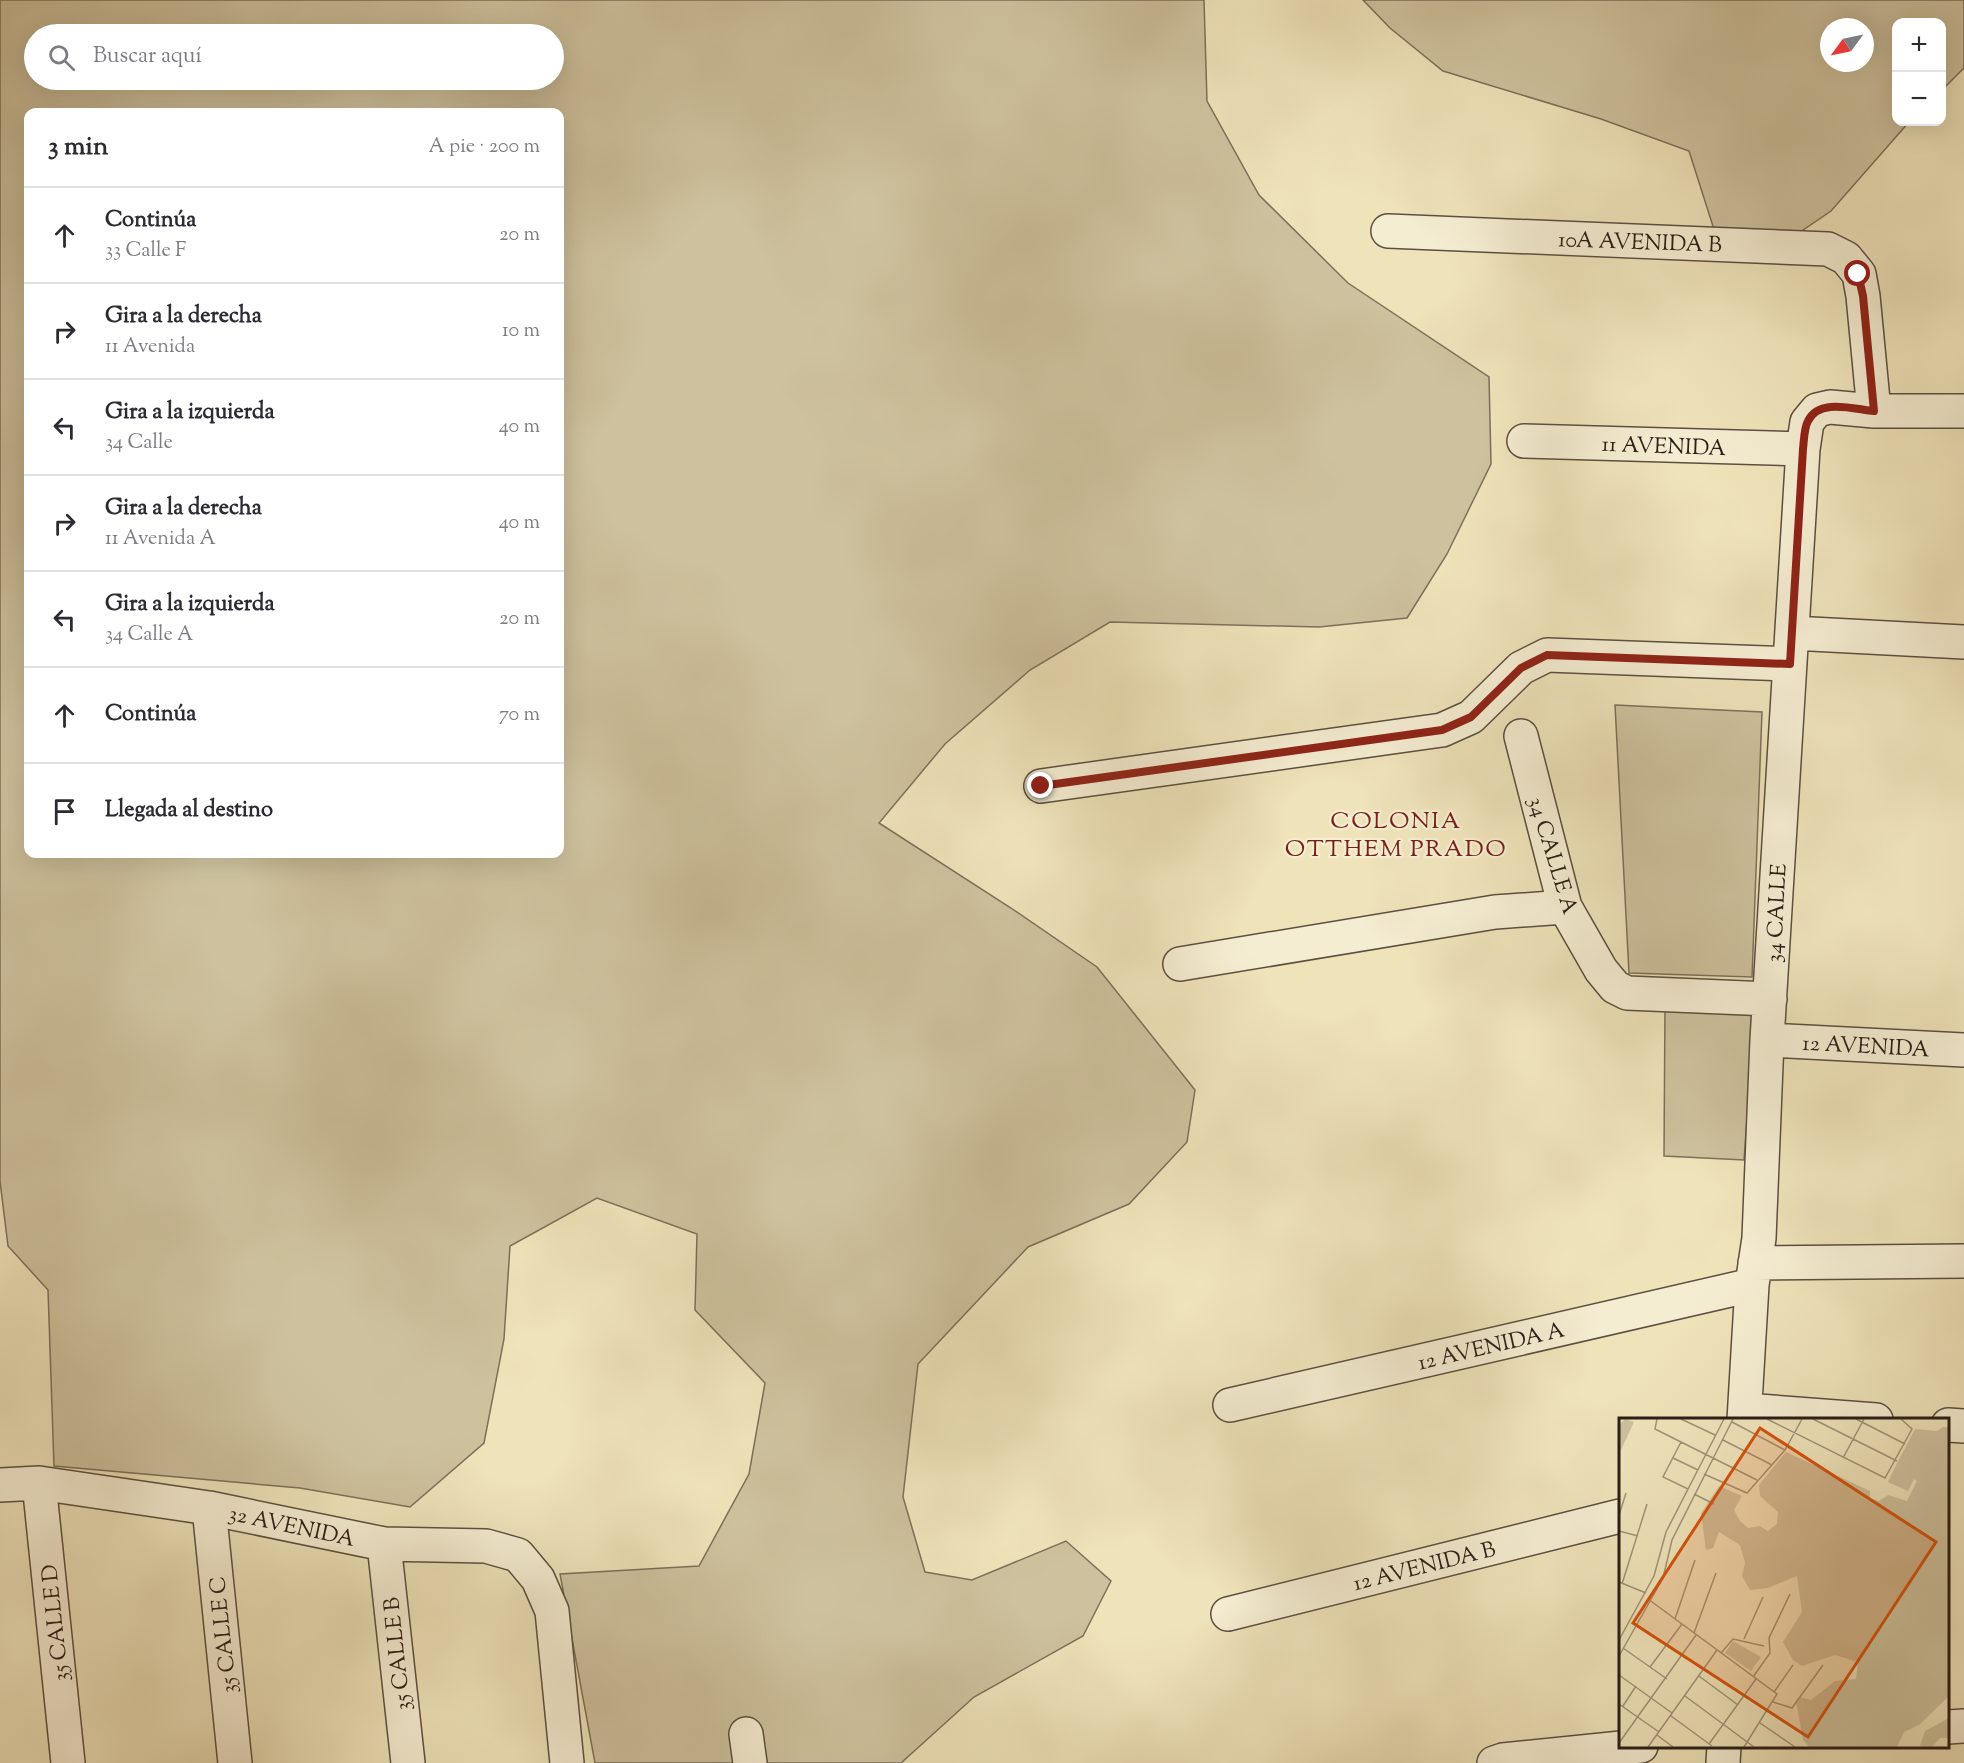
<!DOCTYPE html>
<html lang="es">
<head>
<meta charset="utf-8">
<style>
	:root { --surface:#fff; --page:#f2f2f3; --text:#2b2b33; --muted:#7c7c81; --line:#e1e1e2 }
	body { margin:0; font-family:"Sorts Mill Goudy",serif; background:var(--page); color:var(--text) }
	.controls { position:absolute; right:18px; top:18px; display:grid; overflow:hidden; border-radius:12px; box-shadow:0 6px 24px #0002 }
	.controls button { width:54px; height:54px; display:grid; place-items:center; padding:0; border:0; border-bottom:2px solid var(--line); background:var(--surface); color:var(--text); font:30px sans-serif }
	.compass { position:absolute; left:1820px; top:18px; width:54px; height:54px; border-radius:50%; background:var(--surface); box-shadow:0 6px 24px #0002; rotate:237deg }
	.stop { position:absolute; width:18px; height:18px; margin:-14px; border:4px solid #8f2418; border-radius:50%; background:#fff }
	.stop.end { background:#8f2418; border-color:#fff; box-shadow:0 2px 6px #0008 }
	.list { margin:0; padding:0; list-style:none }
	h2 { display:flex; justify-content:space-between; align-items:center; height:78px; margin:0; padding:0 24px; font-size:26px }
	h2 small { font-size:20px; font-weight:400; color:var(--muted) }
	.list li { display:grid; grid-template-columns:39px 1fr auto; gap:18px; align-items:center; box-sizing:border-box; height:96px; padding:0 24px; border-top:2px solid var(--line) }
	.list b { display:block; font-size:22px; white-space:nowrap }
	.list p { margin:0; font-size:20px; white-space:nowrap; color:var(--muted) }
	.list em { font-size:20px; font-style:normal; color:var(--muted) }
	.icon { flex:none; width:33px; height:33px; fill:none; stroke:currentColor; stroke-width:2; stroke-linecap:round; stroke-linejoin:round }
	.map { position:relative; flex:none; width:1964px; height:1763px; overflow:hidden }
	.search { position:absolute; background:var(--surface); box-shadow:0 6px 24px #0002; left:24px; top:24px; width:540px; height:66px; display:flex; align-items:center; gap:15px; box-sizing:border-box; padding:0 21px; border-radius:33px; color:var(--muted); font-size:22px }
	.panel { position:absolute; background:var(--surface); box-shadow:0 6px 24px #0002; left:24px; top:108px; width:540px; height:750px; border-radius:12px }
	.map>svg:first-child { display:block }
	.green { fill:#cec29e; stroke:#7c705b; stroke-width:1.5; fill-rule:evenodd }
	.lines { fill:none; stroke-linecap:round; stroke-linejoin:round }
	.minor-casing { stroke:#5c4f40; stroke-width:36 }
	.minor { stroke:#f5edd2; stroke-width:33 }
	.route { stroke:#8f2418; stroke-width:8 }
	.labels { text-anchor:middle; stroke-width:4.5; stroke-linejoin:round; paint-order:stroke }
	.street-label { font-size:22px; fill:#2b1e18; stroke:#f5edd2 }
	.neighbourhood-label { font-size:24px; letter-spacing:1.5px; fill:#7a1f14; stroke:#f5edd2 }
	.inset-road { fill:none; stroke:#a19479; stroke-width:1.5 }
	.view { fill:#d5530d; fill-opacity:0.15; stroke:#d5530d; stroke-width:3 }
	.inset-edge { fill:none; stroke:#2b1e18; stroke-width:3 }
</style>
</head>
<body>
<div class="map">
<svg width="1964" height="1763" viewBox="0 0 1964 1763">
	<rect width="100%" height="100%" fill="#efe3ba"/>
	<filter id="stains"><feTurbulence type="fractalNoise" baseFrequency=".00333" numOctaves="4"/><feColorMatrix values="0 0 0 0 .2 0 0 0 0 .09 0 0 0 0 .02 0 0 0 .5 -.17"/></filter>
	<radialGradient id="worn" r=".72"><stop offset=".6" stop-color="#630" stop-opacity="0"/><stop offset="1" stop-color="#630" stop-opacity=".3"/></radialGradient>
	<path class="green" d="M0,0H1204L1207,101L1259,195L1348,283L1489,377L1491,464L1447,554L1407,618L1319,627L1110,622L1030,670L945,744L879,823L1011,908L1097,967L1195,1090L1187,1142L1129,1204L1028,1247L918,1364L903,1497L925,1572L972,1580L1066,1541L1111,1581L1083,1636L974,1697L901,1763H595L560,1574L699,1566L749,1474L765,1383L695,1310L697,1234L597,1198L510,1246L504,1339L484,1443L410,1507L300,1488L54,1466L48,1290L8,1246L0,1181ZM34,34H554V80H34ZM28,112H560V854H28Z
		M1363,0H1964V68L1942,90V22H1896V122H1909L1831,211L1762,258L1718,242L1689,151L1601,119L1443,71L1390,28ZM1829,27H1865V63H1829Z
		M1615,705L1762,712L1752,977L1629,973Z
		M1665,1003L1755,1013L1744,1160L1664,1156Z"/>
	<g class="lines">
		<g class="minor-casing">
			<path id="minor" d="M1388,231L1828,249L1846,258L1859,274L1863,296L1874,411
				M1524,441L1803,449
				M1792,633L1964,642
				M1521,736L1565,907L1601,970L1615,987L1627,993L1770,999
				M1041,786L1442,730L1471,717L1521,668L1547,655L1790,664
				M1180,964L1495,912L1565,907
				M1767,1040L1964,1050
				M1755,1263L1964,1261
				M1230,1405L1752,1285
				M1745,1410L1876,1420
				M1744,1420L1752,1285L1759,1238L1767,1040L1803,449L1807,422L1817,410L1830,407L1874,411H1964
				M1948,1425L1964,1426
				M39,1483L68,1763
				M0,1485L39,1483L209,1508L384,1544L486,1546L518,1555L538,1579L552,1611L567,1763
				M209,1508L235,1763
				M384,1544L408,1763
				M1228,1614L1620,1516
				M1948,1727L1964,1726
				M746,1734L750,1763
				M1494,1763L1503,1760L1641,1746
				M1723,1763L1724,1746"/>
		</g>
		<use href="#minor" class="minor"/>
	</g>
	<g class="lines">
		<path class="route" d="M1041,786L1442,730L1471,717L1521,668L1547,655L1790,664L1803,449C1804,441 1804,428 1808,421C1819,398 1853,409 1874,411L1863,296L1858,274"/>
	</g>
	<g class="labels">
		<g class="street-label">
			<text transform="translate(1640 241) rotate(2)" y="8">10A AVENIDA B</text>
			<text transform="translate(1664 445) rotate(2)" y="8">11 AVENIDA</text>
			<text transform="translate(1554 855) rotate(73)" y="8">34 CALLE A</text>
			<text transform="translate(1775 913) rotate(-87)" y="8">34 CALLE</text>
			<text transform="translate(1866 1045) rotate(3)" y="8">12 AVENIDA</text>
			<text transform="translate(1491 1345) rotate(-13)" y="8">12 AVENIDA A</text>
			<text transform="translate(292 1525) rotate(12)" y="8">32 AVENIDA</text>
			<text transform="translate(1424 1565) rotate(-14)" y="8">12 AVENIDA B</text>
			<text transform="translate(54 1623) rotate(-96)" y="8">35 CALLE D</text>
			<text transform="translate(222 1635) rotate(-96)" y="8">35 CALLE C</text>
			<text transform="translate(396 1654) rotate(-96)" y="8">35 CALLE B</text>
		</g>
		<g class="neighbourhood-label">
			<text x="1396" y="828">COLONIA<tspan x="1396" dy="28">OTTHEM PRADO</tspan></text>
		</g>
	</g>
	<g transform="translate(1619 1418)">
		<rect width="330" height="330" fill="#efe3ba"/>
		<path d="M6,1L15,4L0,36V7ZM324,9H330V278L300,307L285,314L278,329H190L184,322L177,283L181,279L192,282L216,263L237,261L239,244L216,237L183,248L174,242L164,224L183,194L178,158L149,170L131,172L123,158L126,145L121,127L100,114L94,130L87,132L82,95L100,68L123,78L115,92L121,103L129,110L141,108L149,113L158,106L159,94L141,78L140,67L167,34L251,73V80L260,83L269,77L288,83L298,63L295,61L289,73L269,64L275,51L296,11L318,13ZM114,223L142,239L132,253L106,235ZM330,300V320H321L313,329L301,328L306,313Z" fill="#cec29e"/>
		<path class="inset-road" d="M38,1L36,11L138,62M62,1L96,17M148,1L266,60L293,11L282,1M194,1L278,43M237,1L286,26M113,4L166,32M104,22L153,47M62,24L44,59L69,71M54,40L79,52M224,40L245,1M85,56L128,75L166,32L183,1M75,76L95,86M0,97L7,75M0,113L19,118M0,164L27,175M3,166L28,86M29,181L158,276L125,329M56,201L76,142M75,215L97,155M125,221L144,179M0,222L35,158L47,114L105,1M4,230L48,261M102,235L114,221L145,228M0,238L44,160L53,122L114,1M31,249L63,206M0,257L53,295M80,258L119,287M134,259L151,235L150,220L171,176M155,274L174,247M66,278L135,329M154,284L173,290L204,247M0,286L40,314M4,288L17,268M52,298L93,328M141,305L176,329M38,317L54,329M0,325L77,217M90,326L137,261M29,329L98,232"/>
		<path class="view" d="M141,10L317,124L189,319L14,205Z"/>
		<rect width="330" height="330" class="inset-edge"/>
	</g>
	<rect width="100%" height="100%" filter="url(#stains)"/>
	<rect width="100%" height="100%" fill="url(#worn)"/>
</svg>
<div class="controls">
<button>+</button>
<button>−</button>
</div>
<svg class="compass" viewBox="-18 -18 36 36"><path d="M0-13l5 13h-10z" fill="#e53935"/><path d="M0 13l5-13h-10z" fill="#7c7c81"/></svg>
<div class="stop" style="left:1858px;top:274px"></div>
<div class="stop end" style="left:1041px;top:786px"></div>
<div class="search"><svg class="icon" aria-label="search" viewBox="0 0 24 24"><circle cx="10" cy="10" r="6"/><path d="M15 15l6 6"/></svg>Buscar aquí</div>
<section class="panel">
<h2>3 min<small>A pie · 200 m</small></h2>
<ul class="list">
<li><svg class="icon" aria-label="ahead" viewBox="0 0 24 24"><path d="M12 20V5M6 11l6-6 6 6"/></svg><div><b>Continúa</b><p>33 Calle F</p></div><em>20 m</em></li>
<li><svg class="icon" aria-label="right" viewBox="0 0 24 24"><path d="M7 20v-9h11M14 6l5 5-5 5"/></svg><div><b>Gira a la derecha</b><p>11 Avenida</p></div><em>10 m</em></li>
<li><svg class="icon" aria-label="left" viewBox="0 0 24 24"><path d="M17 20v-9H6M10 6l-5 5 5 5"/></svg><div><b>Gira a la izquierda</b><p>34 Calle</p></div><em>40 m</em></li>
<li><svg class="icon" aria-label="right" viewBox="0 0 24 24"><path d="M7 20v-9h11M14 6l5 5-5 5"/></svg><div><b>Gira a la derecha</b><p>11 Avenida A</p></div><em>40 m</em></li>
<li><svg class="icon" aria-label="left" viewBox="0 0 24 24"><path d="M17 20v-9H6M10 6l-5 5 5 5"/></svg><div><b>Gira a la izquierda</b><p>34 Calle A</p></div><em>20 m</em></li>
<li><svg class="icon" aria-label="ahead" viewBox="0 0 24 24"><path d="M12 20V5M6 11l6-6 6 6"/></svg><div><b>Continúa</b></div><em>70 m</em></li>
<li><svg class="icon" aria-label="arrive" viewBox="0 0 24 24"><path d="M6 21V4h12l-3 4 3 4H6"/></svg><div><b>Llegada al destino</b></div></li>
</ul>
</section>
</div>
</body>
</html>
